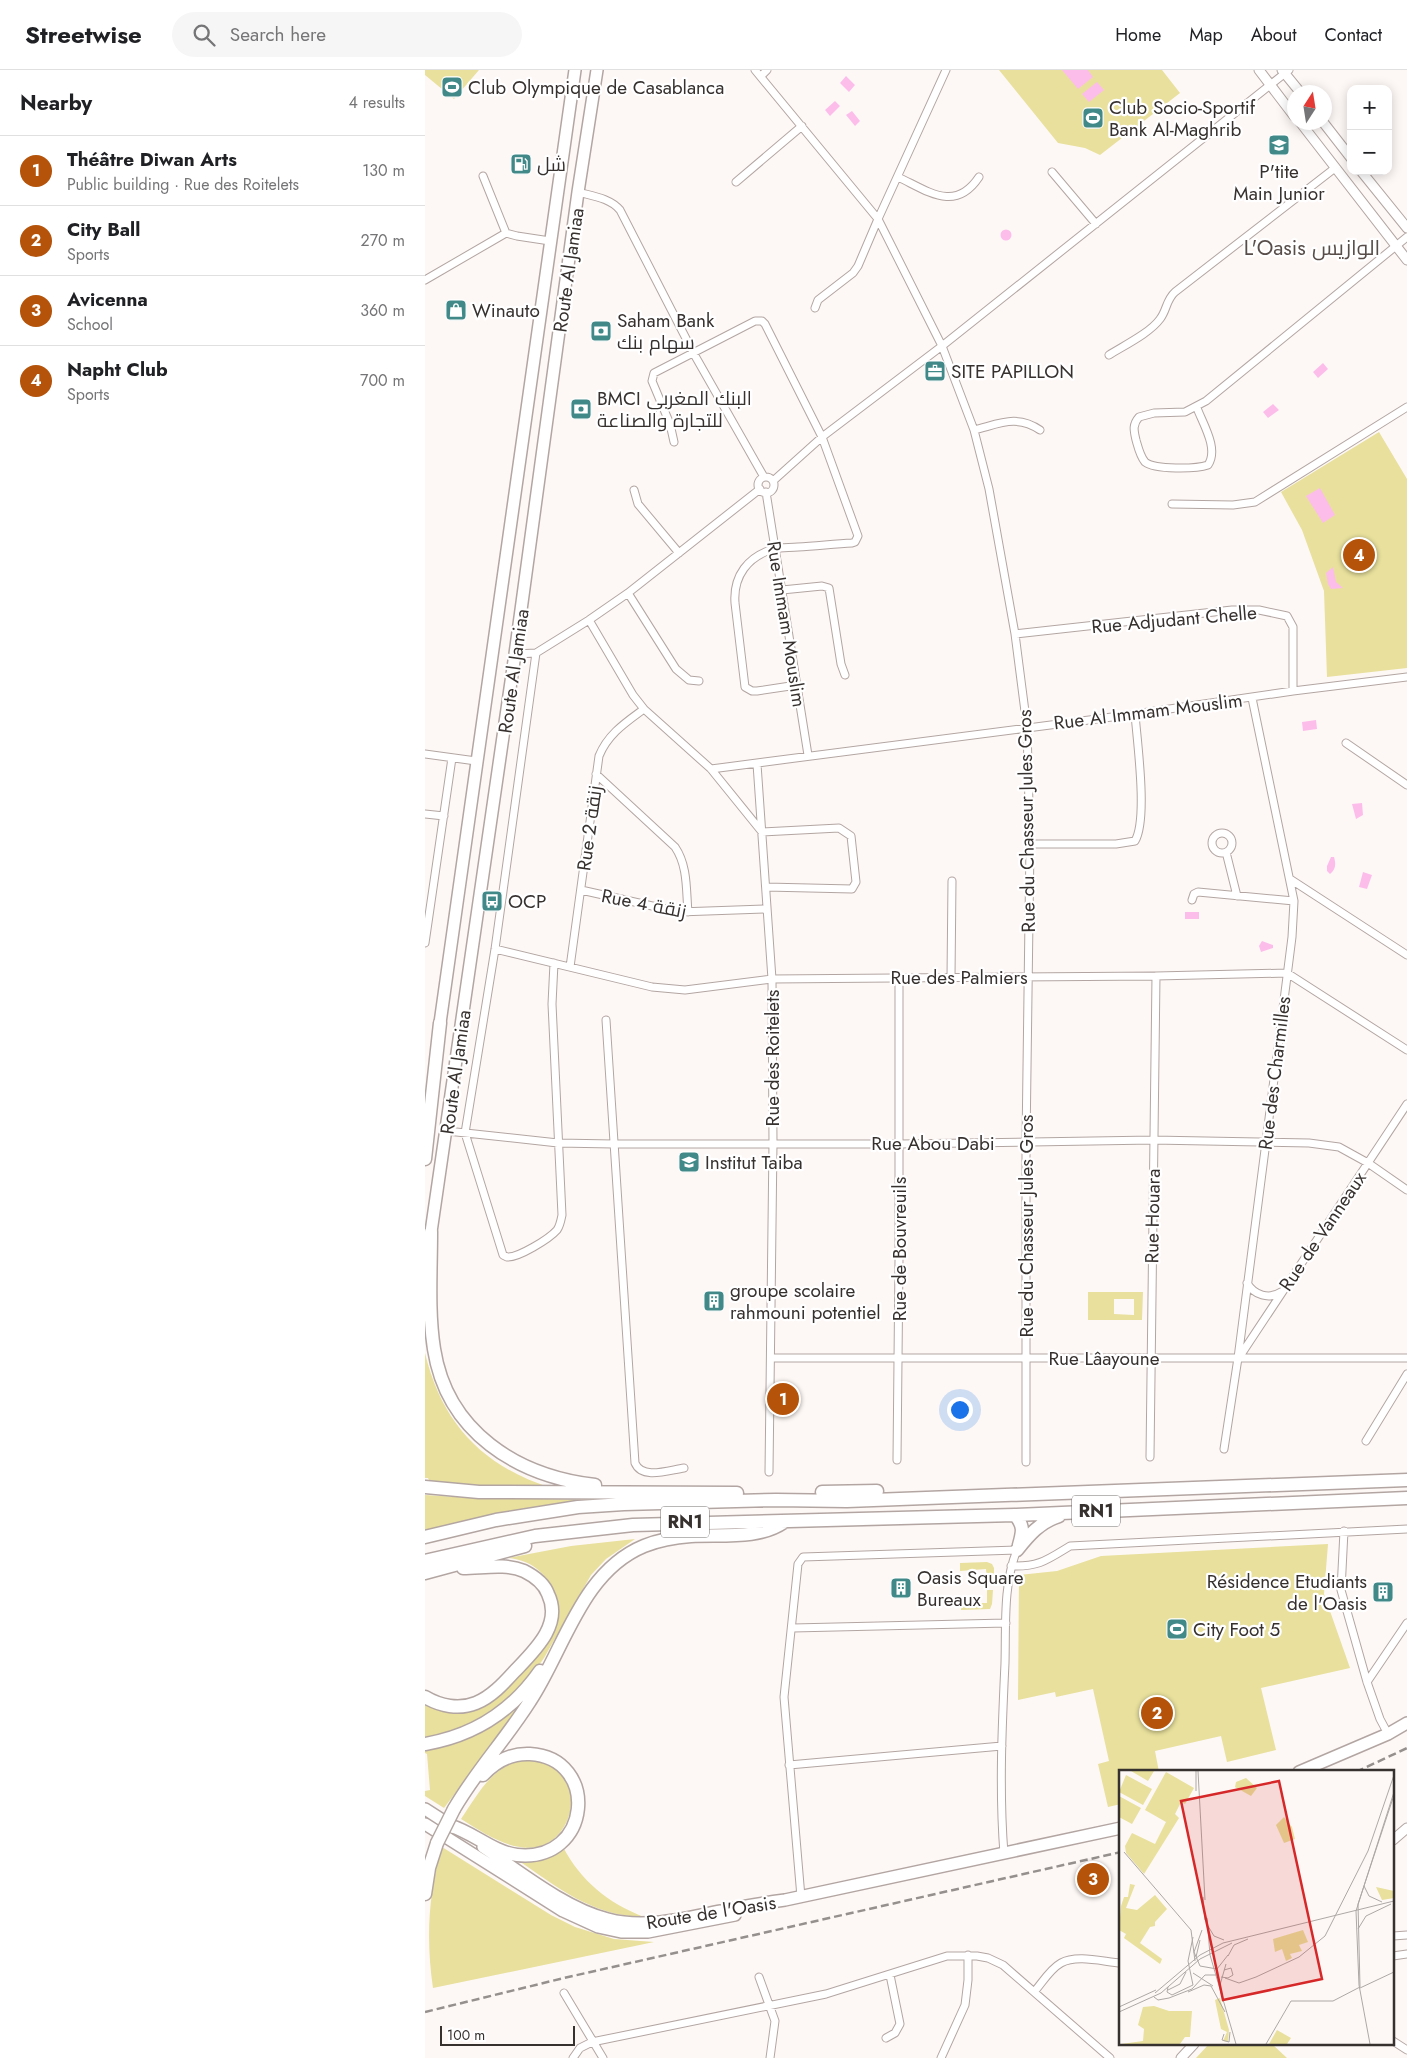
<!DOCTYPE html>
<html lang="en">
<head>
<meta charset="utf-8">
<style>
	:root { --surface:#fff; --page:#f6f6f6; --text:#202124; --muted:#757577; --line:#e0e0e0; --accent:#b45309 }
	body { margin:0; font-family:Jost,Cairo,sans-serif; background:var(--page); color:var(--text) }
	.controls { position:absolute; right:15px; top:15px; display:grid; overflow:hidden; border-radius:10px; box-shadow:0 2px 12px #0003 }
	.controls button { width:45px; height:45px; display:grid; place-items:center; padding:0; border:0; border-bottom:1px solid var(--line); background:var(--surface); color:var(--text); font:25px sans-serif }
	.compass { position:absolute; left:862px; top:15px; width:45px; height:45px; border-radius:50%; background:var(--surface); box-shadow:0 2px 12px #0003; rotate:12deg }
	.scale { position:absolute; left:15px; bottom:12px; width:135px; box-sizing:border-box; padding-left:5px; border:2px solid #36312f; border-top:0; font-size:14px; line-height:18px; white-space:nowrap; color:#36312f; -webkit-text-stroke:4px #fff; paint-order:stroke }
	.you { position:absolute; left:534px; top:1339px; width:18px; height:18px; margin:-12px; border:4px solid #fff; border-radius:50%; background:#1a73e8; box-shadow:0 0 0 8px #1a73e833 }
	.badge { display:grid; place-items:center; width:32px; height:32px; border-radius:50%; background:var(--accent); color:#fff; font-size:16px; font-weight:700 }
	.pin { position:absolute; translate:-50% -50%; border:2px solid #fff; box-shadow:0 1px 5px #0006 }
	.list { margin:0; padding:0; list-style:none }
	h2 { display:flex; justify-content:space-between; align-items:center; height:65px; margin:0; padding:0 20px; font-size:21px }
	h2 small { font-size:16px; font-weight:400; color:var(--muted) }
	.list li { display:grid; grid-template-columns:32px 1fr auto; gap:15px; align-items:center; box-sizing:border-box; height:70px; padding:0 20px; border-top:1px solid var(--line) }
	.list b { display:block; font-size:19px; white-space:nowrap }
	.list p { margin:0; font-size:16px; white-space:nowrap; color:var(--muted) }
	.list em { font-size:16px; font-style:normal; color:var(--muted) }
	.icon { flex:none; width:28px; height:28px; fill:none; stroke:currentColor; stroke-width:2; stroke-linecap:round; stroke-linejoin:round }
	.map { position:relative; flex:none; width:982px; height:1988px; overflow:hidden }
	header { display:flex; align-items:center; gap:30px; box-sizing:border-box; height:70px; padding:0 25px; background:var(--surface); border-bottom:1px solid var(--line) }
	header strong { font-size:24px }
	nav { display:flex; gap:28px; margin-inline-start:auto; font-size:18px }
	.search { width:350px; height:45px; background:var(--page); display:flex; align-items:center; gap:12px; box-sizing:border-box; padding:0 18px; border-radius:28px; color:var(--muted); font-size:19px }
	main { display:flex }
	aside { flex:1; background:var(--surface) }
	.map>svg:first-child { display:block }
	.green { fill:#e8e09c; fill-rule:evenodd }
	.water { fill:#fdbdeb }
	.lines { fill:none; stroke-linecap:round; stroke-linejoin:round }
	.minor-casing { stroke:#b3a6a2; stroke-width:9 }
	.tertiary-casing { stroke:#b3a6a2; stroke-width:11 }
	.primary-casing { stroke:#b3a6a2; stroke-width:14 }
	.trunk-casing { stroke:#b3a6a2; stroke-width:15 }
	.minor { stroke:#fff; stroke-width:7 }
	.tertiary { stroke:#fff; stroke-width:9 }
	.primary { stroke:#fff; stroke-width:11 }
	.trunk { stroke:#fff; stroke-width:12 }
	.rail { stroke:#95908e; stroke-width:2.5; stroke-dasharray:8 4; stroke-linecap:butt }
	.trunk-bridge-casing { stroke:#b3a6a2; stroke-width:15; stroke-linecap:butt }
	.trunk-bridge { stroke:#fff; stroke-width:12 }
	.labels { text-anchor:middle; stroke-width:4.5; stroke-linejoin:round; paint-order:stroke }
	.shield { fill:#fff; stroke:#726f6d; stroke-width:1 }
	.shield-label { font-size:18px; font-weight:bold; fill:#36312f }
	.poi-label { font-size:19px; fill:#36312f; stroke:#fff; text-anchor:start }
	.street-label { font-size:19px; fill:#36312f; stroke:#fff }
	.quarter-label { font-size:21px; fill:#584d49; stroke:#fff }
	.inset-road { fill:none; stroke:#ada8a6; stroke-width:1 }
	.view { fill:#d62828; fill-opacity:0.15; stroke:#d62828; stroke-width:2.5 }
	.inset-edge { fill:none; stroke:#36312f; stroke-width:2.5 }
</style>
</head>
<body>
<header>
<strong>Streetwise</strong>
<div class="search"><svg class="icon" aria-label="search" viewBox="0 0 24 24"><circle cx="10" cy="10" r="6"/><path d="M15 15l6 6"/></svg>Search here</div>
<nav><a>Home</a><a>Map</a><a>About</a><a>Contact</a></nav>
</header>
<main>
<aside>
<h2>Nearby<small>4 results</small></h2>
<ul class="list">
<li><span class="badge">1</span><div><b>Théâtre Diwan Arts</b><p>Public building · Rue des Roitelets</p></div><em>130 m</em></li>
<li><span class="badge">2</span><div><b>City Ball</b><p>Sports</p></div><em>270 m</em></li>
<li><span class="badge">3</span><div><b>Avicenna</b><p>School</p></div><em>360 m</em></li>
<li><span class="badge">4</span><div><b>Napht Club</b><p>Sports</p></div><em>700 m</em></li>
</ul>
</aside>
<div class="map">
<svg width="982" height="1988" viewBox="0 0 982 1988">
	<rect width="100%" height="100%" fill="#fdf8f6"/>
	<path class="green" d="M0,0H54L29,29L0,5Z
		M574,0H737L755,23L675,85L660,78L633,73Z
		M954,362L982,409V598L902,607L899,521L877,460L856,422Z
		M663,1222H718L717,1250H663ZM689,1229H709V1245L689,1244Z
		M0,1283C17,1354 58,1396 126,1418L6,1414L3,1408H0Z
		M0,1425L48,1428L179,1430L78,1443L0,1460Z
		M210,1469L181,1489L166,1505L119,1588L97,1619L47,1656L0,1670V1634L18,1642H42L51,1639L88,1611L132,1532C126,1507 109,1490 83,1488L146,1476Z
		M903,1474L899,1524L925,1598L836,1618L851,1680L802,1692L796,1666L730,1681L734,1702H696V1734L683,1737L673,1694L684,1691L668,1619L631,1627L630,1622L593,1630L594,1505L632,1501L676,1486Z
		M562,1492L567,1494L569,1498V1512L562,1511L561,1499L535,1501V1493Z
		M562,1520H568L567,1534L565,1539L536,1540V1533H562Z
		M103,1627L19,1738L0,1726V1721L5,1720L2,1684L0,1683V1678Z
		M100,1690C106,1690 113,1690 119,1692C167,1707 147,1787 95,1777C74,1774 54,1760 36,1749C53,1724 68,1694 100,1690Z
		M17,1777L126,1845L150,1857L189,1869L229,1872L8,1918C1,1870 3,1824 17,1777Z
		M138,1777C156,1811 183,1833 219,1847C166,1846 133,1817 91,1789H112Z
		M784,1974H847L862,1988H771Z"/>
	<path class="water" d="M637,0H663L668,7L653,19Z
		M421,6L430,15L424,22L415,13Z
		M672,12L679,20L664,32L657,24Z
		M410,31L415,36L405,46L400,40Z
		M427,41L435,51L430,56L421,45Z
		M575.5 165a5.5 5.5 0 1 1 11 0a5.5 5.5 0 1 1-11 0Z
		M898,293L903,299L893,308L888,302Z
		M848,334L854,340L843,348L838,342Z
		M895,418L910,445L898,453L881,426Z
		M908,497L911,512L918,518L906,519L903,514L901,503Z
		M891,650L892,659L878,661L877,652Z
		M937,733L938,745L931,749L927,734Z
		M906,787H909C911,794 911,799 905,804L902,801V796Z
		M938,802L947,805L942,819L934,817Z
		M760,842H774V849H760Z
		M837,871L848,875V878L836,882L834,876Z"/>
	<g class="lines">
		<g class="minor-casing">
			<path id="minor" d="M330,0L453,149L517,276L549,360L564,419L590,564L602,657L605,774L601,1073V1392
				M336,6L342,0
				M627,102L671,154
				M58,106L81,163
				M473,107C503,121 530,143 554,107
				M311,112L377,56
				M153,122C167,126 185,128 195,140L269,284L339,407
				M0,210L81,163L92,166L125,171
				M390,238L393,230L428,203L433,196L453,149L521,0
				M684,285C698,276 725,263 735,249C742,240 741,230 750,222L910,98
				M772,338C778,354 794,379 783,395C771,399 730,400 720,392C715,386 713,377 711,370C709,361 707,355 714,347L729,343L760,342L781,331L982,167
				M549,360C574,354 592,344 615,360
				M249,372L245,354L227,311L229,303L330,251H337L340,254L397,367L433,466L430,472L427,473C409,474 391,476 373,477C365,478 357,477 349,479C323,486 308,506 310,533L320,617L327,621H332L372,615
				M333 415a8 8 0 1 1 16 0a8 8 0 1 1-16 0Z
				M348,411L397,367L517,276L864,0
				M209,420L213,434L254,483
				M341,422L383,685
				M747,434L808,435L830,432L982,337
				M357,520L397,516L404,518L416,594L420,605
				M203,523L251,599L264,610L274,611
				M164,550L208,625L219,639L286,699L337,762L414,758L426,766L431,812L427,819L341,817
				M590,564L807,540H834L862,546L868,557V621
				M111,583L70,879L40,1063L78,1185L82,1187C93,1188 124,1169 132,1160C135,1156 136,1150 137,1145L127,934L129,893
				M90,584L111,583L164,550L203,523L335,419
				M921,673L982,715
				M0,684L51,691
				M332,694L347,909L348,1073L344,1402
				M286,699L710,644L868,621L982,607
				M171,704L250,777C263,796 261,820 263,842
				M0,744L19,746
				M787 773a10 10 0 1 1 20 0a10 10 0 1 1-20 0Z
				M605,774H691L710,771C723,749 712,671 710,644
				M801,782L812,826
				M865,809L982,885
				M156,820L254,842L342,839
				M767,830L769,824L773,822L869,831
				M0,873L27,688
				M70,879L227,917L260,920L347,909L731,906L862,903L982,980
				M145,897L174,686C183,664 200,653 219,639
				M526,907L527,811
				M181,950L210,1393C217,1410 244,1400 259,1398
				M22,1061L133,1073L188,1074H475L728,1070L884,1073L914,1077L943,1093L982,1120
				M822,1213C829,1225 844,1230 856,1222
				M815,1286L982,1034
				M346,1288H982
				M941,1371L982,1304
				M799,1379L813,1288L841,1072L867,867L869,831L827,628
				M725,1387L731,906
				M472,1390L474,1190V907
				M919,1461L916,1520L942,1612L955,1649L963,1664
				M586,1496C614,1497 622,1490 645,1476L982,1459
				M368,1558L581,1553
				M942,1612L982,1553
				M364,1695L577,1676
				M376,1827L359,1627L373,1494L378,1487L592,1480C578,1514 581,1556 580,1593C577,1657 574,1720 579,1784
				M968,1866L982,1865
				M968,1886L982,1884
				M334,1907L350,1951L345,1988
				M609,1922C617,1913 625,1899 636,1893C652,1884 679,1892 696,1893
				M139,1923L178,1988
				M461,1968L470,1963L475,1954L465,1905
				M968,1971L982,1980
				M148,1988L155,1978L167,1972L401,1924L522,1886H552L563,1888L578,1895L685,1988
				M516,1988L540,1935L543,1910V1885"/>
		</g>
		<g class="tertiary-casing">
			<path id="tertiary" d="M834,0L869,46
				M857,0L875,22
				M875,52L982,190
				M898,52L926,88
				M936,101L982,158
				M968,1770L982,1758
				M756,1988L769,1974"/>
		</g>
		<g class="primary-casing">
			<path id="primary" d="M15,953L150,0
				M6,1162L90,584L153,122L172,0
				M874,1702L963,1664L982,1653
				M0,1739L28,1757
				M0,1754L138,1841L173,1857L196,1862H223L310,1845
				M58,1777C94,1801 141,1839 183,1849C220,1859 259,1848 296,1841C317,1836 338,1833 360,1830L696,1758"/>
		</g>
		<g class="trunk-casing">
			<path id="trunk" d="M0,1089L15,953
				M6,1162C6,1201 3,1241 9,1279C22,1362 92,1406 170,1415
				M0,1417L54,1422L312,1423
				M397,1422L452,1421
				M590,1445C599,1456 598,1461 594,1475
				M0,1467L71,1450L153,1437L199,1434L351,1430L422,1431L982,1410
				M592,1480C604,1465 615,1452 634,1446
				M0,1491L110,1466L208,1455L590,1445L982,1428
				M0,1503L100,1476
				M0,1627C15,1636 34,1640 51,1633C66,1627 78,1614 89,1602C109,1581 138,1555 123,1524C119,1513 109,1506 99,1501C80,1493 58,1498 38,1498
				M0,1674C48,1666 87,1641 115,1601
				M29,1739C51,1701 81,1669 105,1631C139,1580 156,1502 219,1476C234,1470 250,1467 266,1466C296,1464 333,1470 359,1452
				M26,1756C49,1763 68,1782 92,1785C167,1793 175,1688 105,1684C86,1683 71,1691 58,1705
				M0,1824L4,1798L12,1773"/>
		</g>
		<use href="#minor" class="minor"/>
		<use href="#tertiary" class="tertiary"/>
		<use href="#primary" class="primary"/>
		<use href="#trunk" class="trunk"/>
		<path class="rail" d="M931,1702L982,1678
			M0,1942L139,1908L696,1782"/>
		<g class="trunk-bridge-casing">
			<path id="trunk-bridge" d="M12,1773L29,1739"/>
		</g>
		<use href="#trunk-bridge" class="trunk-bridge"/>
	</g>
	<defs>
		<g id="stadium-square" transform="scale(1.125)"><rect x="-9" y="-9" width="18" height="18" rx="4" fill="#418989" stroke="#fff"/><path d="M0-5a6.5 5 0 1 0 0 10a6.5 5 0 1 0 0-10ZM-3.5-1.8h7v3.6h-7Z" fill="#fff"/></g>
		<g id="school-square" transform="scale(1.125)"><rect x="-9" y="-9" width="18" height="18" rx="4" fill="#418989" stroke="#fff"/><path d="M0-5L7-2L0 1L-7-2ZM-4 1L0 2.5L4 1V4Q0 6-4 4Z" fill="#fff"/></g>
		<g id="fuel-square" transform="scale(1.125)"><rect x="-9" y="-9" width="18" height="18" rx="4" fill="#418989" stroke="#fff"/><path d="M-5.5-6h7V0h2V4h1.3V-2.5L3-4.5l.8-.8L6-3V5H2.5V1h-1V6h-7ZM-4.2-4.7v3.2H.2V-4.7Z" fill="#fff"/></g>
		<g id="shop-square" transform="scale(1.125)"><rect x="-9" y="-9" width="18" height="18" rx="4" fill="#418989" stroke="#fff"/><path d="M-5-2.5h2.3a2.7 3.5 0 0 1 5.4 0H5L5.5 6h-11ZM-1.5-2.5h3a1.5 2.3 0 0 0-3 0Z" fill="#fff"/></g>
		<g id="bank-square" transform="scale(1.125)"><rect x="-9" y="-9" width="18" height="18" rx="4" fill="#418989" stroke="#fff"/><path d="M-6-4H6V4H-6ZM0-2.3a2.3 2.3 0 1 0 0 4.6a2.3 2.3 0 1 0 0-4.6Z" fill="#fff"/></g>
		<g id="office-square" transform="scale(1.125)"><rect x="-9" y="-9" width="18" height="18" rx="4" fill="#418989" stroke="#fff"/><path d="M-6-3h4V-5.5h4V-3h4V5H-6ZM-1-4.5V-3h2v-1.5ZM-6 0V1H6V0Z" fill="#fff"/></g>
		<g id="bus-square" transform="scale(1.125)"><rect x="-9" y="-9" width="18" height="18" rx="4" fill="#418989" stroke="#fff"/><path d="M-5-6H5V4H4V6H2V4H-2V6H-4V4H-5ZM-3.5-4V0h7V-4ZM-3.5 1.2v1.5H-2V1.2ZM2 1.2v1.5H3.5V1.2Z" fill="#fff"/></g>
		<g id="building-square" transform="scale(1.125)"><rect x="-9" y="-9" width="18" height="18" rx="4" fill="#418989" stroke="#fff"/><path d="M-4-6H4V6H1V3H-1V6H-4ZM-2.5-4.3h1.7v1.8h-1.7ZM.8-4.3h1.7v1.8H.8ZM-2.5-1h1.7V.8h-1.7ZM.8-1h1.7V.8H.8Z" fill="#fff"/></g>
	</defs>
	<g fill-rule="evenodd">
		<use href="#stadium-square" x="27" y="17"/>
		<use href="#stadium-square" x="668" y="48"/>
		<use href="#school-square" x="854" y="75"/>
		<use href="#fuel-square" x="96" y="94"/>
		<use href="#shop-square" x="31" y="240"/>
		<use href="#bank-square" x="176" y="261"/>
		<use href="#office-square" x="510" y="301"/>
		<use href="#bank-square" x="156" y="339"/>
		<use href="#bus-square" x="67" y="831"/>
		<use href="#school-square" x="264" y="1092"/>
		<use href="#building-square" x="289" y="1231"/>
		<use href="#building-square" x="476" y="1518"/>
		<use href="#building-square" x="958" y="1522"/>
		<use href="#stadium-square" x="752" y="1559"/>
	</g>
	<g class="labels">
		<g class="shield">
			<rect x="647" y="1425.5" width="48" height="31" rx="4"/>
			<rect x="236" y="1436.5" width="48" height="31" rx="4"/>
		</g>
		<g class="shield-label">
			<text x="671" y="1447">RN1</text>
			<text x="260" y="1458">RN1</text>
		</g>
		<g class="poi-label">
			<text x="43" y="24">Club Olympique de Casablanca</text>
			<text x="684" y="44">Club Socio-Sportif<tspan x="684" dy="22">Bank Al-Maghrib</tspan></text>
			<text x="112" y="101">شل</text>
			<text x="854" y="108" text-anchor="middle">P'tite<tspan x="854" dy="22">Main Junior</tspan></text>
			<text x="47" y="247">Winauto</text>
			<text x="192" y="257">Saham Bank<tspan x="192" dy="22">سهام بنك</tspan></text>
			<text x="526" y="308">SITE PAPILLON</text>
			<text x="172" y="335">BMCI البنك المغربي<tspan x="172" dy="22">للتجارة والصناعة</tspan></text>
			<text x="83" y="838">OCP</text>
			<text x="280" y="1099">Institut Taiba</text>
			<text x="305" y="1227">groupe scolaire<tspan x="305" dy="22">rahmouni potentiel</tspan></text>
			<text x="492" y="1514">Oasis Square<tspan x="492" dy="22">Bureaux</tspan></text>
			<text x="942" y="1518" text-anchor="end">Résidence Etudiants<tspan x="942" dy="22">de l'Oasis</tspan></text>
			<text x="768" y="1566">City Foot 5</text>
		</g>
		<g class="street-label">
			<text transform="translate(143 200) rotate(-82)" y="7">Route Al Jamiaa</text>
			<text transform="translate(749 549) rotate(-5)" y="7">Rue Adjudant Chelle</text>
			<text transform="translate(362 554) rotate(81)" y="7">Rue Immam Mouslim</text>
			<text transform="translate(88 601) rotate(-82)" y="7">Route Al Jamiaa</text>
			<text transform="translate(723 641) rotate(-7)" y="7">Rue Al Immam Mouslim</text>
			<text transform="translate(601 751) rotate(-91)" y="7">Rue du Chasseur Jules Gros</text>
			<text transform="translate(164 758) rotate(-82)" y="7">Rue 2 زنقة</text>
			<text transform="translate(219 833) rotate(11)" y="7">Rue 4 زنقة</text>
			<text x="534" y="914">Rue des Palmiers</text>
			<text transform="translate(347 988) rotate(-90)" y="7">Rue des Roitelets</text>
			<text transform="translate(30 1002) rotate(-82)" y="7">Route Al Jamiaa</text>
			<text transform="translate(849 1003) rotate(-83)" y="7">Rue des Charmilles</text>
			<text x="508" y="1080">Rue Abou Dabi</text>
			<text transform="translate(727 1146) rotate(-89)" y="7">Rue Houara</text>
			<text transform="translate(601 1156) rotate(-90)" y="7">Rue du Chasseur Jules Gros</text>
			<text transform="translate(897 1161) rotate(-56)" y="7">Rue de Vanneaux</text>
			<text transform="translate(474 1179) rotate(-90)" y="7">Rue de Bouvreuils</text>
			<text x="679" y="1295">Rue Lâayoune</text>
			<text transform="translate(286 1842) rotate(-9)" y="7">Route de l'Oasis</text>
		</g>
		<g class="quarter-label">
			<text x="887" y="185">L'Oasis الوازيس</text>
		</g>
	</g>
	<g transform="translate(694 1700)">
		<rect width="275" height="275" fill="#fdf8f6"/>
		<path d="M12,1H35L29,11ZM47,2L75,18L66,34L62,32L56,44L60,48L25,104L7,83L6,76L13,63L36,74L47,52L26,40ZM7,5L33,19L24,35L0,22ZM127,8L138,18L132,26L116,17L117,12ZM0,26L22,38L13,54L0,47ZM165,47L173,57L176,69L165,73L157,55ZM11,114L16,115L7,138L18,140L36,125L48,139L36,152V156L31,157L21,173L43,189L41,194L5,168L7,164L0,160L2,136L5,127H9ZM257,117L275,121V128L263,130ZM184,160L189,172L180,175L183,181L171,184L173,188L167,191L163,179L156,182L154,169ZM101,228L110,260L109,272L104,271L108,262L102,259L97,235L96,230ZM35,236L50,241H73L71,267H66L61,274H2L24,271L25,259L19,255L24,237ZM158,260L172,268L168,274H150Z" fill="#e8e09c"/>
		<path class="inset-road" d="M77,1V21M79,1L86,130M5,82L72,160L76,191M245,116L250,126L263,132M84,127L86,150M88,148L91,185L117,274M89,156L95,166L105,170M239,159L247,146L272,134M83,160L75,182L81,196L98,199L109,185M109,186L115,175L129,169M77,187L81,170M74,203L94,216M102,207L109,208L114,205L112,198L105,200M106,208L120,213L137,207L180,187L206,166L249,81L275,5M101,215L107,194M49,217L48,222L53,225L74,215L69,191L74,167M241,218L275,202M49,220L61,214L67,202M69,222L85,215L92,216L106,242M36,223L81,185L104,173L275,131M35,227L39,230L50,228L73,219L86,205H99M0,237L37,220M0,242L42,223L81,189L113,173M105,264L103,270L110,272L111,262M147,274L172,231H214L241,217L239,134L275,25M251,274L240,215L237,141L275,22"/>
		<path class="view" d="M160,11L203,209L104,230L62,31Z"/>
		<rect width="275" height="275" class="inset-edge"/>
	</g>
</svg>
<div class="controls">
<button>+</button>
<button>−</button>
</div>
<svg class="compass" viewBox="-18 -18 36 36"><path d="M0-13l5 13h-10z" fill="#e53935"/><path d="M0 13l5-13h-10z" fill="#757577"/></svg>
<div class="scale">100 m</div>
<div class="you"></div>
<div class="pin badge" style="left:358px;top:1329px">1</div>
<div class="pin badge" style="left:732px;top:1643px">2</div>
<div class="pin badge" style="left:668px;top:1809px">3</div>
<div class="pin badge" style="left:934px;top:485px">4</div>
</div>
</main>
</body>
</html>
